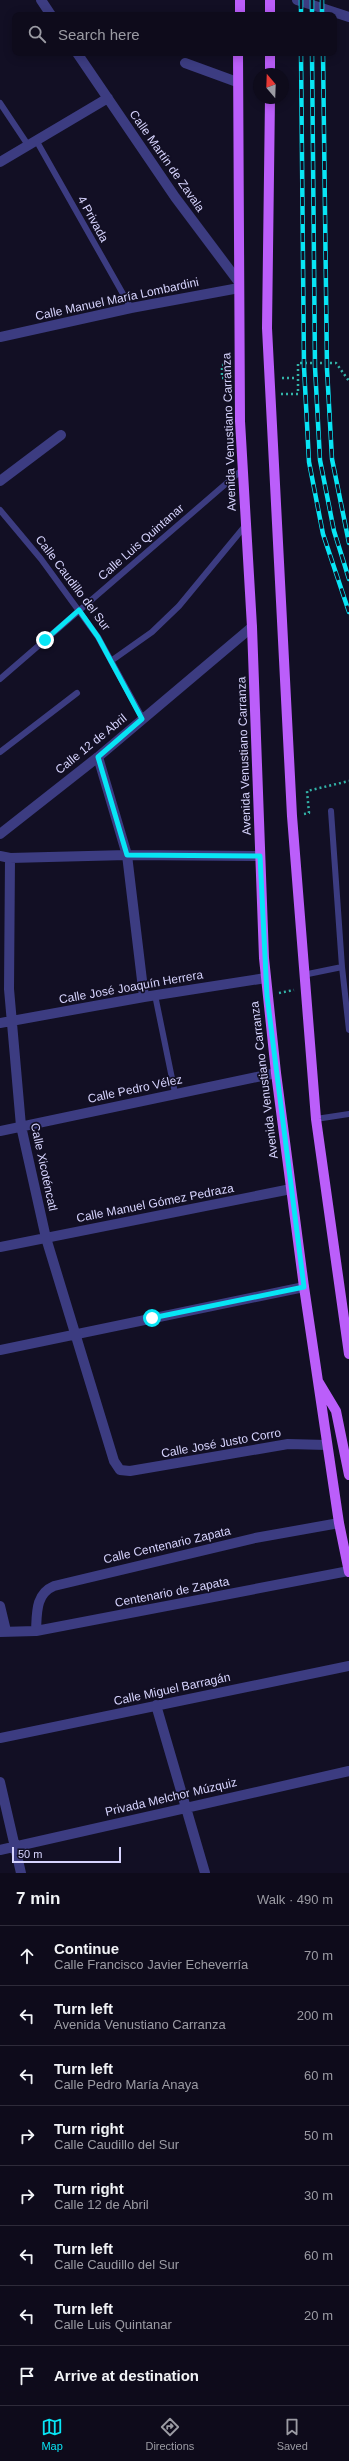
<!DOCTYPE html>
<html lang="en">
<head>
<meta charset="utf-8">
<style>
	:root { --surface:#0e0b1b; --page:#1c1928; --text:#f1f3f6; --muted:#9b9ba3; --line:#2e2b3a; --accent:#08e5f5 }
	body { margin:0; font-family:Helvetica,sans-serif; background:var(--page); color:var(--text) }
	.compass { position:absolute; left:253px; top:68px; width:36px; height:36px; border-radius:50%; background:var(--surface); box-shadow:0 2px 10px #0003; rotate:341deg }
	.scale { position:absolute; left:12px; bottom:10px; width:109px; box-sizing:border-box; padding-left:4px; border:2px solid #d7d4fe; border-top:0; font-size:11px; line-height:14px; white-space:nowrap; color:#d7d4fe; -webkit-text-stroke:3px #120f24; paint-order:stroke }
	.stop { position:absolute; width:12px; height:12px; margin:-9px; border:3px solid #08e5f5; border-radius:50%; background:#fff }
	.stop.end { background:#08e5f5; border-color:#fff; box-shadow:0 1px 4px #0008 }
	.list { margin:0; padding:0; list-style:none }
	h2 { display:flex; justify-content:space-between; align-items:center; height:52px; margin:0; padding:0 16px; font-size:17px }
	h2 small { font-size:13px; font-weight:400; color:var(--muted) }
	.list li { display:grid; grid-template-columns:26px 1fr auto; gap:12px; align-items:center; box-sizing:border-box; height:60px; padding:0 16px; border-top:1px solid var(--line) }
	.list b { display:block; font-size:15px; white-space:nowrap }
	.list p { margin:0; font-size:13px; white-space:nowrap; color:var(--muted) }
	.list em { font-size:13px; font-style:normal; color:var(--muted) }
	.icon { flex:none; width:22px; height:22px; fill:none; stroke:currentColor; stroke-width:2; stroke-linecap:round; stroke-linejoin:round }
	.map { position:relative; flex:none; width:349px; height:1873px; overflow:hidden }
	.search { position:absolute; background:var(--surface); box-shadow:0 2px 10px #0003; left:12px; right:12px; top:12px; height:44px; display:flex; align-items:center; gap:10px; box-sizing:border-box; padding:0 14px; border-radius:8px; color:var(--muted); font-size:15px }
	.sheet { height:532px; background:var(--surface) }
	nav { display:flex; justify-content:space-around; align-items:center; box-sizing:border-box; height:56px; border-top:1px solid var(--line); background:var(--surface); font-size:11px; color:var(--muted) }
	nav a { display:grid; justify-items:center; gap:2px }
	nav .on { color:var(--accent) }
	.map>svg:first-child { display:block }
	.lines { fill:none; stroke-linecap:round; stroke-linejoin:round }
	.path { stroke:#33b2a7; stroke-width:2.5; stroke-dasharray:2 3; stroke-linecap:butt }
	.service { stroke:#3c3c81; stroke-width:6 }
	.minor { stroke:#3c3c81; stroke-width:10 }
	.tertiary { stroke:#3c3c81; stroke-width:10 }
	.primary { stroke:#bb5efa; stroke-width:10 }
	.rail-casing { stroke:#08e5f5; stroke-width:4.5 }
	.rail { stroke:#120f24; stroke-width:3; stroke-dasharray:9; stroke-linecap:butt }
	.route { stroke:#08e5f5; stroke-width:5 }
	.labels { text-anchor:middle; stroke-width:3.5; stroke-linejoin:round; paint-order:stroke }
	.street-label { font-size:12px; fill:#d7d4fe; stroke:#120f24 }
</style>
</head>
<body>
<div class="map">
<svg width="349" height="1873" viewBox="0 0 349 1873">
	<rect width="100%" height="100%" fill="#120f24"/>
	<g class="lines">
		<path class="path" d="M229,378H222V365L229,364
			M282,378H297
			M281,394H298V363H336L349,381
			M304,814L309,813L307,791L349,781
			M279,993L294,990"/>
		<path class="service" d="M0,103L28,145
			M36,140L131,308
			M0,510L41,559L98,637L143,719
			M111,661L152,632L179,606L245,526
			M0,679L243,469
			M0,752L77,693
			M331,811L342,967
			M303,975L342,967L349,1030
			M155,995L175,1093
			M316,1119L349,1114"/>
		<path class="minor" d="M41,0L51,15
			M77,53L175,197L238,281
			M185,63L237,82
			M0,162L108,98
			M0,481L61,435
			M98,757L127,855L144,997
			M0,834L98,757L252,627
			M0,856L10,858L127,855L260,856
			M10,858L9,989L21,1126L46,1238L114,1461L120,1470L130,1471L288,1444L327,1445
			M0,1023L144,997L266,978
			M0,1131L276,1073
			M0,1247L291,1189
			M0,1350L304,1287
			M0,1606L6,1631
			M36,1631C37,1614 35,1594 54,1586L255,1538L339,1523
			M0,1632L36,1631L349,1571
			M156,1705L205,1873
			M0,1738L349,1666
			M0,1782L21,1873
			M0,1850L349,1771"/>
		<path class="tertiary" d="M297,0L349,17
			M0,337L131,308L239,288"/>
		<path class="primary" d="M270,0V15
			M240,15V0
			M238,53L240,421L252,627L264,958L276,1073L304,1287L339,1523L349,1572
			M270,74V53
			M270,98L267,328L292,816L316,1119L349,1354
			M318,1381L336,1411L349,1475"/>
		<g class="rail-casing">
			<path id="rail" d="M301,0V15
				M312,0V15
				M322,0V15
				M301,53L304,367L309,462L323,534L349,612
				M312,53L315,367L320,460L334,531L349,579
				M323,53L327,369L332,459L349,543"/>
		</g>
		<use href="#rail" class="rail"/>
	</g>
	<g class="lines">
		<path class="route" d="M45,640L79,610L98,637L142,719L98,757L127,855L260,856L267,996L304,1287L152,1318"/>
	</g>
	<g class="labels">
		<g class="street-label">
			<text transform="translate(167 161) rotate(55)" y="4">Calle Martín de Zavala</text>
			<text transform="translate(93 219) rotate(61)" y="4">4 Privada</text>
			<text transform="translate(117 299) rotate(-12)" y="4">Calle Manuel María Lombardini</text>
			<text transform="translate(229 432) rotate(-92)" y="4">Avenida Venustiano Carranza</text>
			<text transform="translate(141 542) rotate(-41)" y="4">Calle Luis Quintanar</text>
			<text transform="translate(73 583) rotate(53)" y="4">Calle Caudillo del Sur</text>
			<text transform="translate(91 744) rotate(-39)" y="4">Calle 12 de Abril</text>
			<text transform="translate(244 756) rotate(-92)" y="4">Avenida Venustiano Carranza</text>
			<text transform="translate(131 987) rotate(-10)" y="4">Calle José Joaquín Herrera</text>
			<text transform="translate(264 1080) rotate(-97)" y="4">Avenida Venustiano Carranza</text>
			<text transform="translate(135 1089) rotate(-12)" y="4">Calle Pedro Vélez</text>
			<text transform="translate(44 1167) rotate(78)" y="4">Calle Xicoténcatl</text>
			<text transform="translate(155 1203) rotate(-11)" y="4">Calle Manuel Gómez Pedraza</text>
			<text transform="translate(221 1443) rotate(-10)" y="4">Calle José Justo Corro</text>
			<text transform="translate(167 1545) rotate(-13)" y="4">Calle Centenario Zapata</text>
			<text transform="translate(172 1592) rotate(-11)" y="4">Centenario de Zapata</text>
			<text transform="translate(172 1689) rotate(-12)" y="4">Calle Miguel Barragán</text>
			<text transform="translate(171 1797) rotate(-13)" y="4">Privada Melchor Múzquiz</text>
		</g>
	</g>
</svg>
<svg class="compass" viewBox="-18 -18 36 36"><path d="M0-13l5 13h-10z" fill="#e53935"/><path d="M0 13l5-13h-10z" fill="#9b9ba3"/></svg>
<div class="scale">50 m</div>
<div class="stop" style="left:152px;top:1318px"></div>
<div class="stop end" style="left:45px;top:640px"></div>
<div class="search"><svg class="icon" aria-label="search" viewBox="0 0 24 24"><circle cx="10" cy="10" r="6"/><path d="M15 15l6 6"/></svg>Search here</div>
</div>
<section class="sheet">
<h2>7 min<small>Walk · 490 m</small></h2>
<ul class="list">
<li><svg class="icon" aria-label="ahead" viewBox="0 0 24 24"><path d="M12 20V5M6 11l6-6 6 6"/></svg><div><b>Continue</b><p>Calle Francisco Javier Echeverría</p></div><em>70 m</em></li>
<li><svg class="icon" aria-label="left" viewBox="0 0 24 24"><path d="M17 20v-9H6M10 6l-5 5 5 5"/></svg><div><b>Turn left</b><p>Avenida Venustiano Carranza</p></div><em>200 m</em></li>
<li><svg class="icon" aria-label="left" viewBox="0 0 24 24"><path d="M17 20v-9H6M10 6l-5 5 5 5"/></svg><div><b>Turn left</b><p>Calle Pedro María Anaya</p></div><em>60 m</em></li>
<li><svg class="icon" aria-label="right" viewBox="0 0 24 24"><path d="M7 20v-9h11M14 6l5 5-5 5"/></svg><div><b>Turn right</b><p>Calle Caudillo del Sur</p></div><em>50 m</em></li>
<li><svg class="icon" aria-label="right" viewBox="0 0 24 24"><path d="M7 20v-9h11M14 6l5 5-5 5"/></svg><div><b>Turn right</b><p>Calle 12 de Abril</p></div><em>30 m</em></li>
<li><svg class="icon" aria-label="left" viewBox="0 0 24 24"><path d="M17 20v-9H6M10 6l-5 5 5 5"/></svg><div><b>Turn left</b><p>Calle Caudillo del Sur</p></div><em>60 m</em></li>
<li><svg class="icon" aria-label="left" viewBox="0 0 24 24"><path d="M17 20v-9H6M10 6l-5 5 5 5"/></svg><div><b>Turn left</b><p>Calle Luis Quintanar</p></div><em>20 m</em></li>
<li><svg class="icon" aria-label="arrive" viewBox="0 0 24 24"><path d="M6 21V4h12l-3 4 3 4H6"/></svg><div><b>Arrive at destination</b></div></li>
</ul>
</section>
<nav>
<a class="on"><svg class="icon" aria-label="map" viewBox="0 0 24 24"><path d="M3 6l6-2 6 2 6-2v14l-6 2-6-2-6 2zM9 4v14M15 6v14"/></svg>Map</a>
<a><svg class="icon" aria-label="directions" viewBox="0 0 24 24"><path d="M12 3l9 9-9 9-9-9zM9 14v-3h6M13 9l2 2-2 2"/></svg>Directions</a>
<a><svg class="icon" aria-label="saved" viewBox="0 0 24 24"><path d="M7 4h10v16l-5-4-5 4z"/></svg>Saved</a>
</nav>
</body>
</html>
